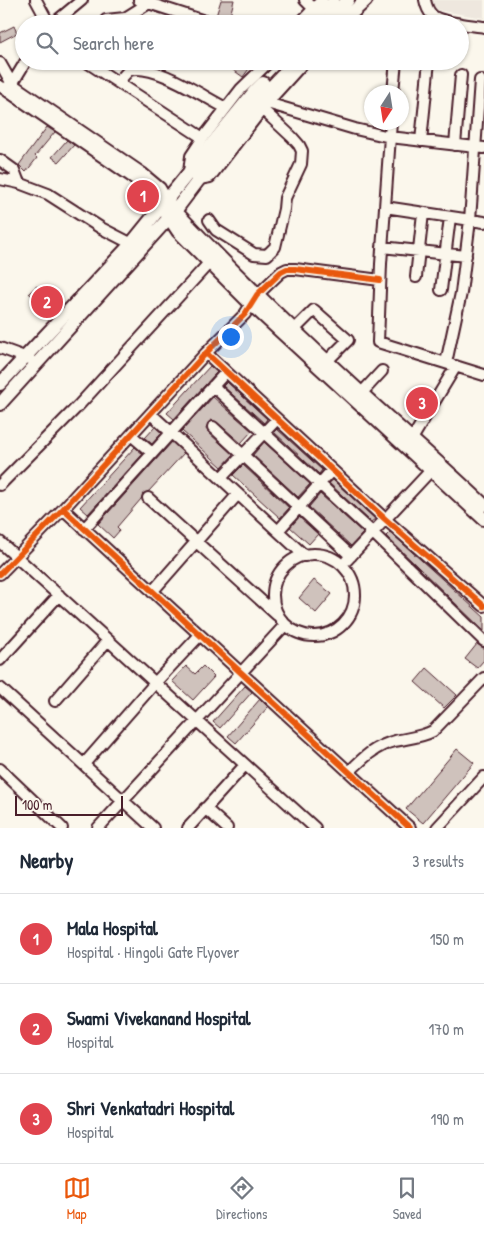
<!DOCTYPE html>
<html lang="en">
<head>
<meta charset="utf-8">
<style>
	:root { --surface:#fff; --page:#f6f6f7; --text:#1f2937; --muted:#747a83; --line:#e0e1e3; --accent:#ea580c }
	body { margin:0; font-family:"Patrick Hand",sans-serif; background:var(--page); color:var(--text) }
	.compass { position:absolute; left:364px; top:85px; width:45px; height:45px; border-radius:50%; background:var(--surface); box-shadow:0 1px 4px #0004; rotate:192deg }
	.scale { position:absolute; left:15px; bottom:12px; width:108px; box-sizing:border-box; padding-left:5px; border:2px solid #4a1f2b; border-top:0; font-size:14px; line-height:18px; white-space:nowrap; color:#4a1f2b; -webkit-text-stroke:4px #fbf7ec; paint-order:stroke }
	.you { position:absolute; left:230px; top:336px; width:18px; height:18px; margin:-12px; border:4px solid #fff; border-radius:50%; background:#1a73e8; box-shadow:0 0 0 8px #1a73e833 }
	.badge { display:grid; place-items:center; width:32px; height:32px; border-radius:50%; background:var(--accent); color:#fff; font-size:16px; font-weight:700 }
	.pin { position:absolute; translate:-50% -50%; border:2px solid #fff; box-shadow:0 1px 5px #0006 }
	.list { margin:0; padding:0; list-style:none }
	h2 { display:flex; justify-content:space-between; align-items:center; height:65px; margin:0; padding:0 20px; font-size:21px }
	h2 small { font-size:16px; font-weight:400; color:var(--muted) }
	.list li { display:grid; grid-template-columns:32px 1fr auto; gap:15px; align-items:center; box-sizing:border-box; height:90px; padding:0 20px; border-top:1px solid var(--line) }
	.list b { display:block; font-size:19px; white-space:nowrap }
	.list p { margin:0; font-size:16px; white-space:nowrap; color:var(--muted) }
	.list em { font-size:16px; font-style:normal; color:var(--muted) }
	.icon { flex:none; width:28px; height:28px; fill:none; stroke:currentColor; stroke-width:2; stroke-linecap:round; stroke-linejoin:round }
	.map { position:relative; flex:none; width:484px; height:828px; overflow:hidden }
	.search { position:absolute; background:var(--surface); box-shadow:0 1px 4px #0004; left:15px; right:15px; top:15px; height:55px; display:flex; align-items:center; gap:12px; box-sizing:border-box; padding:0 18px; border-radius:28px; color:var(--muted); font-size:19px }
	.sheet { height:335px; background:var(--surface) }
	nav { display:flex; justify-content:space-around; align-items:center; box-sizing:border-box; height:70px; border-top:1px solid var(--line); background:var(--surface); font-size:14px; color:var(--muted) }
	nav a { display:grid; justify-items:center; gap:2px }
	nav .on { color:var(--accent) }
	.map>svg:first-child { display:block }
	.built { fill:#eee7de }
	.building { fill:#cfc2bc; stroke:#4a1f2b }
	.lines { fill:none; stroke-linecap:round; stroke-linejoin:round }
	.minor-casing { stroke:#4a1f2b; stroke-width:14 }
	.major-casing { stroke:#4a1f2b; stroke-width:16 }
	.minor { stroke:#fbf7ec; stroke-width:10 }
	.major { stroke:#fbf7ec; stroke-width:12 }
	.cycleway-casing { stroke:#fbf7ec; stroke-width:9 }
	.cycleway { stroke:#e8590c; stroke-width:6 }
</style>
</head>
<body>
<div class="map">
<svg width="484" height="828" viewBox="0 0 484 828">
	<rect width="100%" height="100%" fill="#fbf7ec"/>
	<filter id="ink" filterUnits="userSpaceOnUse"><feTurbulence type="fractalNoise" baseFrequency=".02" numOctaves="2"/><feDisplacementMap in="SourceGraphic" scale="10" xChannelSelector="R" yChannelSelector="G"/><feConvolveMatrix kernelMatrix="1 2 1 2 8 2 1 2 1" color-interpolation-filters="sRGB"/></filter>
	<g filter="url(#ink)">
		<path class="built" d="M420,0H484V18L418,7Z"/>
		<path class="building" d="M221,0H234L229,20L216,16Z
			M14,26L17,33L0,42V33Z
			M233,61H244L251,66L243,77L229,67Z
			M47,127L55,132L35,156L37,158L26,172L19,165Z
			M67,140L74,145L59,162L52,157Z
			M134,187L147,199L142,206L128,197Z
			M37,286L58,308L50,315L29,293Z
			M210,366L217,372L174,419L167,413Z
			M227,382L267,419L264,423L223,386Z
			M213,397L252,431L241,443L217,422L211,420L208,423L206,429L208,432L233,455L222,467L182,431Z
			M420,397L427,401L423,408L415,403Z
			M155,427L162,433L152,444L145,438Z
			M277,429L322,470L319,474L274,432Z
			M172,442L184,453L149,491L143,494L141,499L117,527L120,530L113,538L98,524Z
			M264,442L310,484L298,497L253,455Z
			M135,447L143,454L88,514L80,507Z
			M243,465L289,508L280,518L233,475Z
			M333,480L375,519L371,522L329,483Z
			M320,494L363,533L351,546L309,507Z
			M299,517L318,534L309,544L290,527Z
			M390,532L484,617V631L386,536Z
			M314,580L332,594L316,613L299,598Z
			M477,644L484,648V660L477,668L465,659Z
			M186,666L195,674L203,666L214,677L193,700L172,681Z
			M427,668L457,695L444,708L415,682Z
			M245,686L252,692L220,728L213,722Z
			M260,699L268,707L236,743L228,736Z
			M457,749L474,763L423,823L406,809Z"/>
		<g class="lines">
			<g class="minor-casing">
				<path id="minor" d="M36,0L49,24
					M139,0L214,24
					M305,0L314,9V13
					M425,0C426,5 428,11 432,15C440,23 472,25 484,27
					M106,20L125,18L149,3
					M53,24L82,0
					M299,24L322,0
					M310,24L334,0
					M85,61L203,138
					M270,61L241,89L203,138L191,156L189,172L199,179L210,177L267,103L305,61
					M0,63L12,84L142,173L160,188L167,200
					M118,82L129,70C155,63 202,96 226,108
					M0,86L142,184L153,195L162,207
					M7,87L12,84L26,61
					M393,92L396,61
					M267,103L355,129L390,137L484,148
					M391,122L381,264L378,342L484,375
					M421,141L429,61
					M455,145L461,75
					M0,160L14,170L19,183
					M0,179L19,183L48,194L101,228L136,246
					M385,207L484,222
					M209,220L216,230L254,254L267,255L275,247L284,209L285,198L301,164L302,151L299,145L292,137L262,109
					M382,247L466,256
					M416,277L423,213
					M441,290L450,217
					M294,330L314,310L348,340L327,361
					M0,348L30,359
					M206,353L385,519L484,606
					M446,363L461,293L470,220L480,80
					M213,386L373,533L484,641
					M357,398L382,371
					M151,414L305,556
					M213,427L351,556
					M131,435L152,453
					M412,439L456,366
					M221,478L277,419
					M0,485L79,405L209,263
					M148,498L277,615
					M63,509L410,828
					M84,529L226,372
					M278,531L332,470
					M0,542L315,828
					M273 595a41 41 0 1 1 82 0a41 41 0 1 1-82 0Z
					M347,560L435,466
					M0,574L63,509L206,353L245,314L257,295L281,272L287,269H295L380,280
					M152,592L238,494
					M0,660L59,595
					M0,688L153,828
					M55,701L108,640
					M84,764L155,683L200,635
					M0,769L62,828
					M349,772C363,758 375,746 395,741C408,738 422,737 433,731L484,678
					M205,808L227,828
					M98,828L285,625
					M188,828L245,765
					M437,828L484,777"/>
			</g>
			<g class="major-casing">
				<path id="major" d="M324,24L348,0
					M340,24L366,0
					M167,200L175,211C234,273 296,333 360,392C401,430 443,466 484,505
					M162,207L178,231L252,305L484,519
					M0,384L131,244L254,92L263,83
					M0,404L175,211L260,99L296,61"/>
			</g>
			<use href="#minor" class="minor"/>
			<use href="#major" class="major"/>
			<g class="cycleway-casing">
				<path id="cycleway" d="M206,353L385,519L484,606
					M63,509L410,828
					M0,574L63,509L206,353L245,314L257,295L281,272L287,269H295L380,280"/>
			</g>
			<use href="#cycleway" class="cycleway"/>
		</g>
	</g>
</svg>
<svg class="compass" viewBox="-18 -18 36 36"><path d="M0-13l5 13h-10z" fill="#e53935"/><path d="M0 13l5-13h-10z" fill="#747a83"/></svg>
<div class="scale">100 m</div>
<div class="you"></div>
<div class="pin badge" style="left:143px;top:196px;background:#e0444e">1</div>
<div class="pin badge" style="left:47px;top:302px;background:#e0444e">2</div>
<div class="pin badge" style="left:422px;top:403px;background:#e0444e">3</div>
<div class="search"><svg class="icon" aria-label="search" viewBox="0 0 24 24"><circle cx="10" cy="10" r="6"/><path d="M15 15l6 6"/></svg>Search here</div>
</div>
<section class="sheet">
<h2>Nearby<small>3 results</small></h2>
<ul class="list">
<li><span class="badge" style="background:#e0444e">1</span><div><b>Mala Hospital</b><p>Hospital · Hingoli Gate Flyover</p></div><em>150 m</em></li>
<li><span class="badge" style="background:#e0444e">2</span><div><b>Swami Vivekanand Hospital</b><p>Hospital</p></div><em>170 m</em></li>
<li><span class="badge" style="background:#e0444e">3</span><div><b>Shri Venkatadri Hospital</b><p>Hospital</p></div><em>190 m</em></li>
</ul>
</section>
<nav>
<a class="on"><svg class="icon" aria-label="map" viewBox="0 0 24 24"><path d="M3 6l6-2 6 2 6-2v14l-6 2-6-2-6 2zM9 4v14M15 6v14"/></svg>Map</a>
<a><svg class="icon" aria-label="directions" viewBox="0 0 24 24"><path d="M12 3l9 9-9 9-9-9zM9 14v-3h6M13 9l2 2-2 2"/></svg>Directions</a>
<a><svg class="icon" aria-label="saved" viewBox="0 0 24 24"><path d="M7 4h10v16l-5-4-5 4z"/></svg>Saved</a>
</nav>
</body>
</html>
